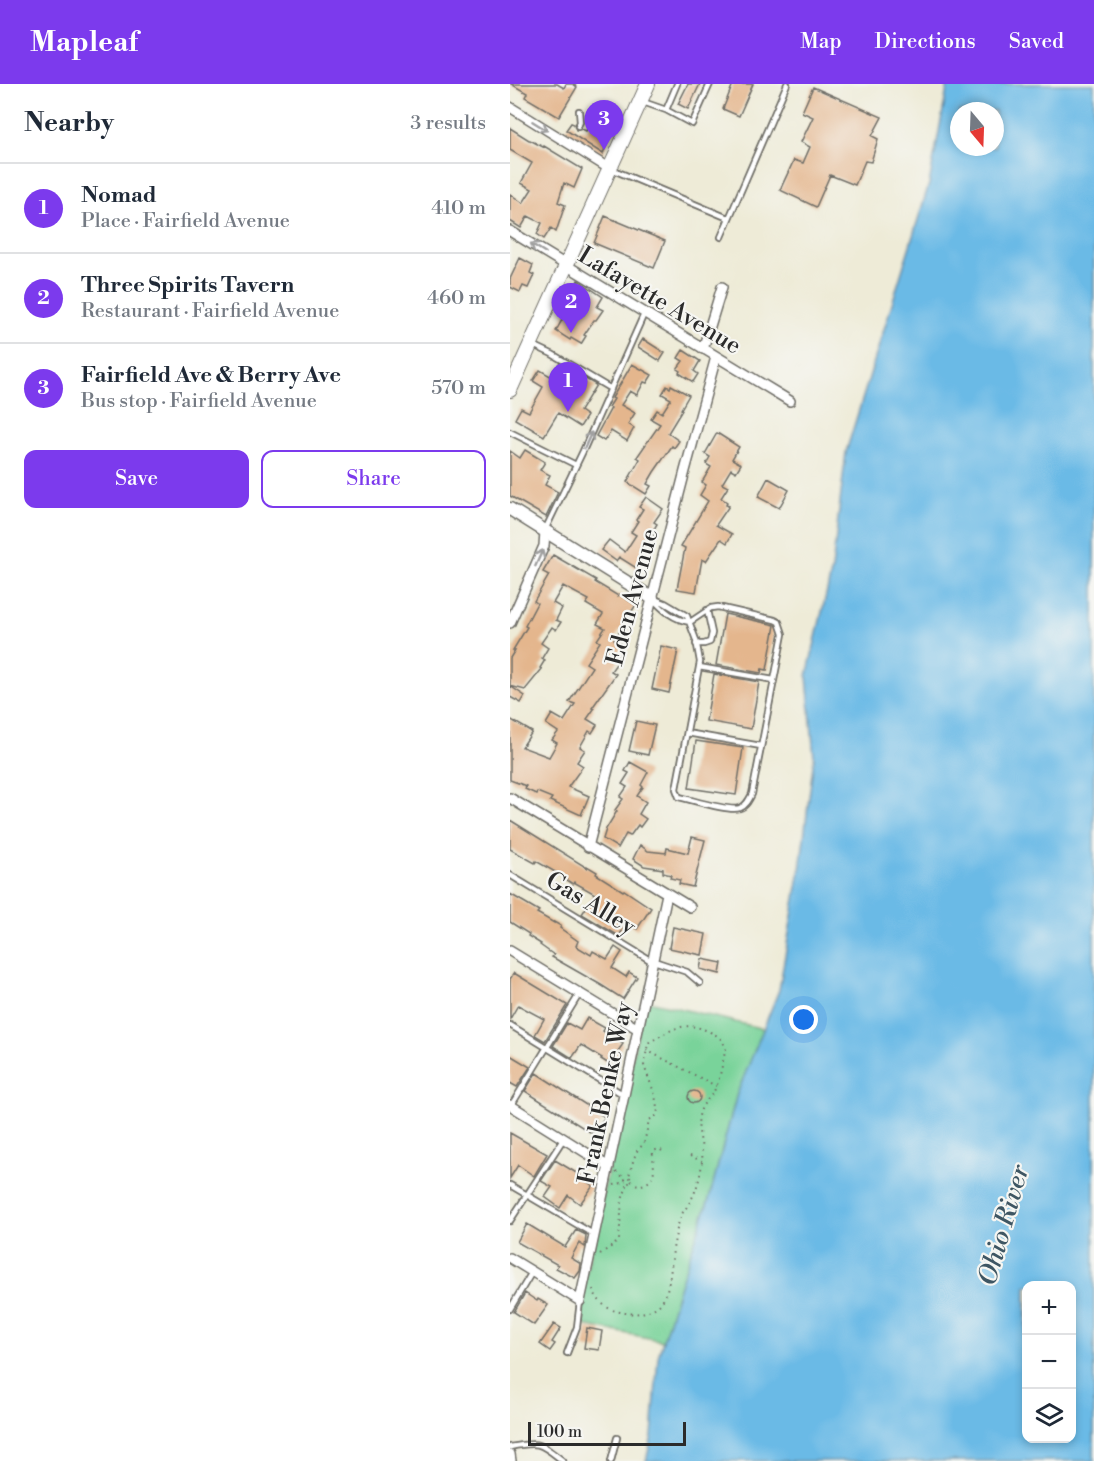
<!DOCTYPE html>
<html lang="en">
<head>
<meta charset="utf-8">
<style>
	:root { --surface:#fff; --page:#f2f2f3; --text:#1f2937; --muted:#747a83; --line:#e0e1e3; --accent:#7c3aed }
	body { margin:0; font-family:"Libre Bodoni",serif; background:var(--page); color:var(--text) }
	.controls { position:absolute; right:18px; bottom:18px; display:grid; overflow:hidden; border-radius:12px; box-shadow:0 3px 9px #0003 }
	.controls button { width:54px; height:54px; display:grid; place-items:center; padding:0; border:0; border-bottom:2px solid var(--line); background:var(--surface); color:var(--text); font:30px sans-serif }
	.compass { position:absolute; left:440px; top:18px; width:54px; height:54px; border-radius:50%; background:var(--surface); box-shadow:0 3px 9px #0003; rotate:161deg }
	.scale { position:absolute; left:18px; bottom:15px; width:158px; box-sizing:border-box; padding-left:6px; border:3px solid #2b2b2b; border-top:0; font-size:16px; line-height:21px; white-space:nowrap; color:#2b2b2b; -webkit-text-stroke:4px #f6f6f2; paint-order:stroke }
	.you { position:absolute; left:294px; top:936px; width:21px; height:21px; margin:-15px; border:4px solid #fff; border-radius:50%; background:#1a73e8; box-shadow:0 0 0 9px #1a73e833 }
	.badge { display:grid; place-items:center; width:39px; height:39px; border-radius:50%; background:var(--accent); color:#fff; font-size:20px; font-weight:700 }
	.pin { position:absolute; translate:-50% -50px; filter:drop-shadow(0 2px 3px #0008) }
	.pin::after { content:''; position:absolute; top:32px; width:21px; height:18px; background:inherit; clip-path:polygon(0 0,100% 0,50% 100%) }
	.list { margin:0; padding:0; list-style:none }
	h2 { display:flex; justify-content:space-between; align-items:center; height:78px; margin:0; padding:0 24px; font-size:26px }
	h2 small { font-size:20px; font-weight:400; color:var(--muted) }
	.list li { display:grid; grid-template-columns:39px 1fr auto; gap:18px; align-items:center; box-sizing:border-box; height:90px; padding:0 24px; border-top:2px solid var(--line) }
	.list b { display:block; font-size:22px; white-space:nowrap }
	.list p { margin:0; font-size:20px; white-space:nowrap; color:var(--muted) }
	.list em { font-size:20px; font-style:normal; color:var(--muted) }
	.actions { display:flex; gap:12px; padding:18px 24px }
	.actions a { flex:1; padding:14px 0; border:2px solid var(--accent); border-radius:12px; text-align:center; font-size:21px; color:var(--accent) }
	.actions .main { background:var(--accent); color:#fff }
	.icon { flex:none; width:33px; height:33px; fill:none; stroke:currentColor; stroke-width:2; stroke-linecap:round; stroke-linejoin:round }
	.map { position:relative; flex:none; width:584px; height:1377px; overflow:hidden }
	header { display:flex; align-items:center; gap:36px; box-sizing:border-box; height:84px; padding:0 30px; background:var(--accent); color:#fff }
	header strong { font-size:28px }
	nav { display:flex; gap:33px; margin-inline-start:auto; font-size:21px }
	main { display:flex }
	aside { flex:1; background:var(--surface) }
	.map>svg:first-child { display:block }
	.green { fill:#79d39a; stroke:#527f62; stroke-width:1.5 }
	.water { fill:#6bbae6; stroke:#4b7288; stroke-width:1.5; fill-rule:evenodd }
	.building { fill:#e4b68d }
	.lines { fill:none; stroke-linecap:round; stroke-linejoin:round }
	.service-casing { stroke:#6f6e67; stroke-width:8 }
	.minor-casing { stroke:#6f6e67; stroke-width:12 }
	.tertiary-casing { stroke:#6f6e67; stroke-width:15 }
	.secondary-casing { stroke:#6f6e67; stroke-width:16 }
	.path { stroke:#6f6e67; stroke-width:2; stroke-dasharray:1.5 4.5; stroke-linecap:butt }
	.service { stroke:#fff; stroke-width:4.5 }
	.minor { stroke:#fff; stroke-width:9 }
	.tertiary { stroke:#fff; stroke-width:12 }
	.secondary { stroke:#fff; stroke-width:14 }
	.oneway { stroke:#a0a0a0 }
	.labels { text-anchor:middle; stroke-width:4.5; stroke-linejoin:round; paint-order:stroke }
	.street-label { font-size:24px; fill:#2b2b2b; stroke:#f6f6f2 }
	.water-label { font-size:26px; font-style:italic; fill:#3e5663; stroke:#f6f6f2 }
</style>
</head>
<body>
<header>
<strong>Mapleaf</strong>
<nav><a>Map</a><a>Directions</a><a>Saved</a></nav>
</header>
<main>
<aside>
<h2>Nearby<small>3 results</small></h2>
<ul class="list">
<li><span class="badge">1</span><div><b>Nomad</b><p>Place · Fairfield Avenue</p></div><em>410 m</em></li>
<li><span class="badge">2</span><div><b>Three Spirits Tavern</b><p>Restaurant · Fairfield Avenue</p></div><em>460 m</em></li>
<li><span class="badge">3</span><div><b>Fairfield Ave &amp; Berry Ave</b><p>Bus stop · Fairfield Avenue</p></div><em>570 m</em></li>
</ul>
<div class="actions"><a class="main">Save</a><a>Share</a></div>
</aside>
<div class="map">
<svg width="584" height="1377" viewBox="0 0 584 1377">
	<rect width="100%" height="100%" fill="#f6f6f2"/>
	<filter id="ink" filterUnits="userSpaceOnUse"><feTurbulence type="fractalNoise" baseFrequency=".0167" numOctaves="2"/><feDisplacementMap in="SourceGraphic" scale="12" xChannelSelector="R" yChannelSelector="G"/><feConvolveMatrix kernelMatrix="1 2 1 2 8 2 1 2 1" color-interpolation-filters="sRGB"/></filter>
	<filter id="wash" filterUnits="userSpaceOnUse"><feTurbulence type="fractalNoise" baseFrequency=".008" numOctaves="4" result="noise"/><feDisplacementMap in="SourceGraphic" scale="24" xChannelSelector="R" yChannelSelector="G"/><feGaussianBlur stdDeviation="1.35" result="paint"/><feColorMatrix in="noise" values="0 0 0 0 0 0 0 0 0 0 0 0 0 0 0 0 0 1.4 0 .05"/><feComposite in="paint" operator="in"/></filter>
	<g filter="url(#wash)">
		<rect width="100%" height="100%" fill="#eeebd7"/>
		<path class="green" d="M135,916L254,945L227,1010L199,1115L170,1201L153,1257L74,1241L70,1217Z"/>
		<path class="water" d="M438,0H584V1377H136L142,1352L148,1273L170,1201L199,1115L227,1010L269,906L290,786L304,673L297,592L322,485L336,368L419,100ZM449,27H485V63H449ZM516,1202H562V1354H516Z"/>
		<g id="blocks">
			<path class="building" d="M1,0H47L54,4L56,0H63L67,3L49,33L15,13L17,9Z
				M178,0H190L178,25L168,20Z
				M223,0H243L229,32L213,25Z
				M303,3L372,33L362,52L368,55L361,78L355,77L345,101L320,91L306,123L270,106L284,76L293,79L300,63L291,58L303,33L292,28Z
				M86,31L103,41L93,70L56,46L61,39L64,40L66,46H69L72,45L76,47Z
				M0,44L19,56H20L33,63L34,62L72,85L64,104L54,99L48,118L55,121L46,148L41,144L34,155L27,150L32,139L18,132L11,144L0,137V110L13,119L22,105L11,99L22,79L0,66Z
				M95,132L155,157L144,184L84,159Z
				M10,174L23,181L20,189L24,191L18,204L13,202L10,208L0,203V195Z
				M68,196L93,213L87,223L93,226L86,236H84L74,251L76,252L71,260L61,254L60,256L46,247L60,221L57,219Z
				M133,255L155,269L150,277L128,263Z
				M173,266L190,277L184,287L188,290L183,298L169,289L170,287L167,285L173,277L168,274Z
				M122,280L142,291L137,299L134,298L127,311L120,307L111,321L125,329L118,340L124,344L117,357L101,347L94,357L86,352L101,324L99,323L104,315L102,314Z
				M57,284L86,301L70,327L77,332L70,343L48,329L34,352L5,335L11,324L19,328L33,303L23,297L30,286L49,297Z
				M161,301L179,311L171,325L172,326L158,349L169,357L164,364L162,362L144,388L137,400L141,402L136,410L117,398L130,375L127,373L150,340L141,335L147,326L152,329L161,315L152,310L157,302L160,304Z
				M207,349L229,363L222,375L231,380L226,388L221,385L212,400L218,403L211,414L217,418L216,421L219,422L206,441L222,450L217,459L211,455L196,477L192,475L186,508L167,505L175,464L171,462L198,417L190,411L196,401L192,398L201,383L196,380L200,373L195,370Z
				M15,366L35,378L30,386L40,391L35,401L48,408L36,433L0,412V367L10,374Z
				M258,394L279,406L269,424L248,413Z
				M136,413L153,425L144,438L147,440L141,450L144,452L137,464L142,467L131,487L109,473L106,477L91,466L99,456L115,468L126,451L121,448L128,437L126,436L133,425L129,423Z
				M43,471L86,496L85,498L108,512L109,510L126,521L117,534L119,535L104,555L114,561L106,574L109,576L101,587L106,590L82,624L84,625L77,635L87,641L82,649L79,647L70,663L75,666L67,678L73,682L58,703L79,712L71,731L40,717L42,714L27,708L26,710L15,705L16,702L0,696V635L22,648L12,663L39,673L47,659L42,656L48,648L36,640L42,630L54,637L65,620L59,618L82,583L76,579L90,558L87,556L95,544L87,540L93,530L76,520L79,516L53,502L43,519L52,524L46,536L51,538L46,546L42,543L31,559L38,564L32,574L35,576L30,584L32,585L15,606L0,602V574L5,566H3L17,543L15,542L27,519L24,517L39,491L33,488Z
				M215,530L265,541L257,586L252,585L251,589L206,581Z
				M151,562L168,566L159,609L142,605Z
				M204,590L249,598L241,645L196,637Z
				M0,602L15,612L11,619L0,613Z
				M126,637L145,641L138,671L119,667Z
				M186,657L233,664L226,711L179,704Z
				M120,678L138,688L131,701L133,703L127,712L136,718L129,730L136,735L130,743L128,741L120,752L116,750L108,764L93,755L96,745L107,727L105,726L113,715L110,713L117,703L112,700L119,689L115,687Z
				M0,736L77,784V782L87,788L86,790L113,807L114,806L141,824L127,845L117,839L109,852L72,830L85,810L64,798L63,800L54,794V793L26,777L25,779L0,765Z
				M182,753L195,756L183,803L169,800L170,796L160,794L161,791L153,789V785L134,782L123,775L130,761L138,767L156,769L157,764L178,769Z
				M0,810L29,827L27,829L44,839V838L51,842L50,844L68,857L66,862L81,871L83,867L97,875L105,863L112,868L102,884L116,893L119,888L127,893L113,915L91,901L42,873L44,871L30,861L31,860L18,852L19,850L0,838Z
				M163,843L196,850L192,871L159,864Z
				M192,875L212,879L210,890L190,885Z
				M4,889L57,921L35,957L25,951L34,935L8,921L0,935V895Z
				M77,934L95,944L93,947L113,960L99,980L91,975L92,974L71,961L62,974L43,962L57,939L70,946Z
				M0,971L20,983L7,1003L0,999Z
				M26,989L95,1033L83,1050L15,1007Z
				M178 1013a6 6 0 1 1 12 0a6 6 0 1 1-12 0Z
				M0,1049L37,1070L24,1092L8,1081L0,1094Z
				M45,1076L73,1093L72,1094L83,1102L70,1120L58,1111L50,1124L35,1113L42,1103L31,1097Z
				M17,1140L55,1163L66,1146L76,1151L75,1163L69,1159L61,1174L71,1180L70,1187L65,1194L46,1184L48,1181L7,1158Z
				M15,1209L27,1217L28,1215L38,1221L24,1241L4,1228Z
				M44,1240L51,1244L42,1258L45,1260L40,1267L30,1260Z
				M77,1244L92,1247L89,1266L74,1264Z"/>
		</g>
	</g>
	<g filter="url(#ink)">
		<use href="#blocks" fill-opacity="0" stroke="#6f6e67" stroke-width="1.5"/>
		<g class="lines">
			<g class="service-casing">
				<path id="service" d="M133,18L156,26L182,40L200,0
					M156,26L167,0
					M68,42L70,38L69,27
					M101,85L218,134
					M211,153L277,0
					M23,261L42,270L101,305
					M0,348L66,381
					M36,444L73,367L134,230
					M142,514L155,519L177,532L186,556L190,578L166,705L169,713C183,716 219,728 230,724C236,722 239,716 242,710L273,550L269,538L265,536L208,523L201,524L180,538C164,536 153,526 142,514
					M186,560H194L200,558L202,549L197,526
					M189,583L264,596
					M177,649L251,662
					M0,791L143,878
					M144,877L177,888L190,899
					M0,941L114,1011
					M1,1022L70,909
					M0,1101L83,1150
					M0,1137L54,1054
					M0,1225L22,1188
					M57,1269L67,1243L70,1217
					M0,1363C30,1357 30,1359 53,1377
					M101,1377L107,1354"/>
			</g>
			<g class="minor-casing">
				<path id="minor" d="M0,23L100,85
					M0,147L280,317
					M193,265L212,203
					M0,539L34,462L35,447
					M0,714L180,823
					M78,763L175,387L206,273
					M0,867L128,945
					M0,1021L99,1083
					M0,1174L70,1217L157,810
					M0,1370L1,1377"/>
			</g>
			<g class="tertiary-casing">
				<path id="tertiary" d="M0,425L142,514"/>
			</g>
			<g class="secondary-casing">
				<path id="secondary" d="M0,306L138,0"/>
			</g>
			<path class="path" d="M136,966L206,1002
				M180,1072L192,1077
				M106,1088L115,1094
				M115 1096a3 3 0 1 1 6 0a3 3 0 1 1-6 0Z
				M121,1097C126,1101 129,1102 135,1100C149,1093 142,1079 143,1067L149,1065L154,1068
				M104,1101L116,1098
				M90,1170L104,1161L109,1156L112,1116L118,1099
				M83,1205C87,1217 97,1226 110,1228C123,1231 138,1230 149,1221C161,1211 161,1175 164,1159C166,1151 167,1141 171,1133C172,1128 176,1125 178,1121C186,1109 191,1092 192,1077C194,1062 186,1046 189,1032C192,1017 200,1016 205,1005C211,993 212,978 216,965C213,956 209,952 200,948C173,935 162,946 138,959L134,982L145,1011L148,1029L145,1033L139,1036L134,1060L128,1065L124,1074L119,1092"/>
			<use href="#service" class="service"/>
			<use href="#minor" class="minor"/>
			<use href="#tertiary" class="tertiary"/>
			<use href="#secondary" class="secondary"/>
		</g>
		<defs><path id="oneway-shaft" d="M-6 0H5M1.5-3L5.5 0L1.5 3" fill="none" stroke-width="1.6" stroke-linecap="round" stroke-linejoin="round" transform="scale(1.5)"/></defs>
		<g class="oneway">
			<use href="#oneway-shaft" transform="translate(30 42) rotate(32)"/>
			<use href="#oneway-shaft" transform="translate(28 164) rotate(-148)"/>
			<use href="#oneway-shaft" transform="translate(78 356) rotate(-66)"/>
			<use href="#oneway-shaft" transform="translate(29 474) rotate(-66)"/>
		</g>
	</g>
	<g class="labels">
		<g class="street-label">
			<text transform="translate(150 216) rotate(31)" y="8">Lafayette Avenue</text>
			<text transform="translate(122 513) rotate(-75)" y="8">Eden Avenue</text>
			<text transform="translate(81 819) rotate(31)" y="8">Gas Alley</text>
			<text transform="translate(95 1009) rotate(-78)" y="8">Frank Benke Way</text>
		</g>
		<g class="water-label">
			<text transform="translate(493 1141) rotate(-74)" y="9">Ohio River</text>
		</g>
	</g>
</svg>
<div class="controls">
<button>+</button>
<button>−</button>
<button><svg class="icon" aria-label="layers" viewBox="0 0 24 24"><path d="M12 4l9 5-9 5-9-5zM3 14l9 5 9-5"/></svg></button>
</div>
<svg class="compass" viewBox="-18 -18 36 36"><path d="M0-13l5 13h-10z" fill="#e53935"/><path d="M0 13l5-13h-10z" fill="#747a83"/></svg>
<div class="scale">100 m</div>
<div class="you"></div>
<div class="pin badge" style="left:58px;top:328px">1</div>
<div class="pin badge" style="left:61px;top:249px">2</div>
<div class="pin badge" style="left:94px;top:66px">3</div>
</div>
</main>
</body>
</html>
